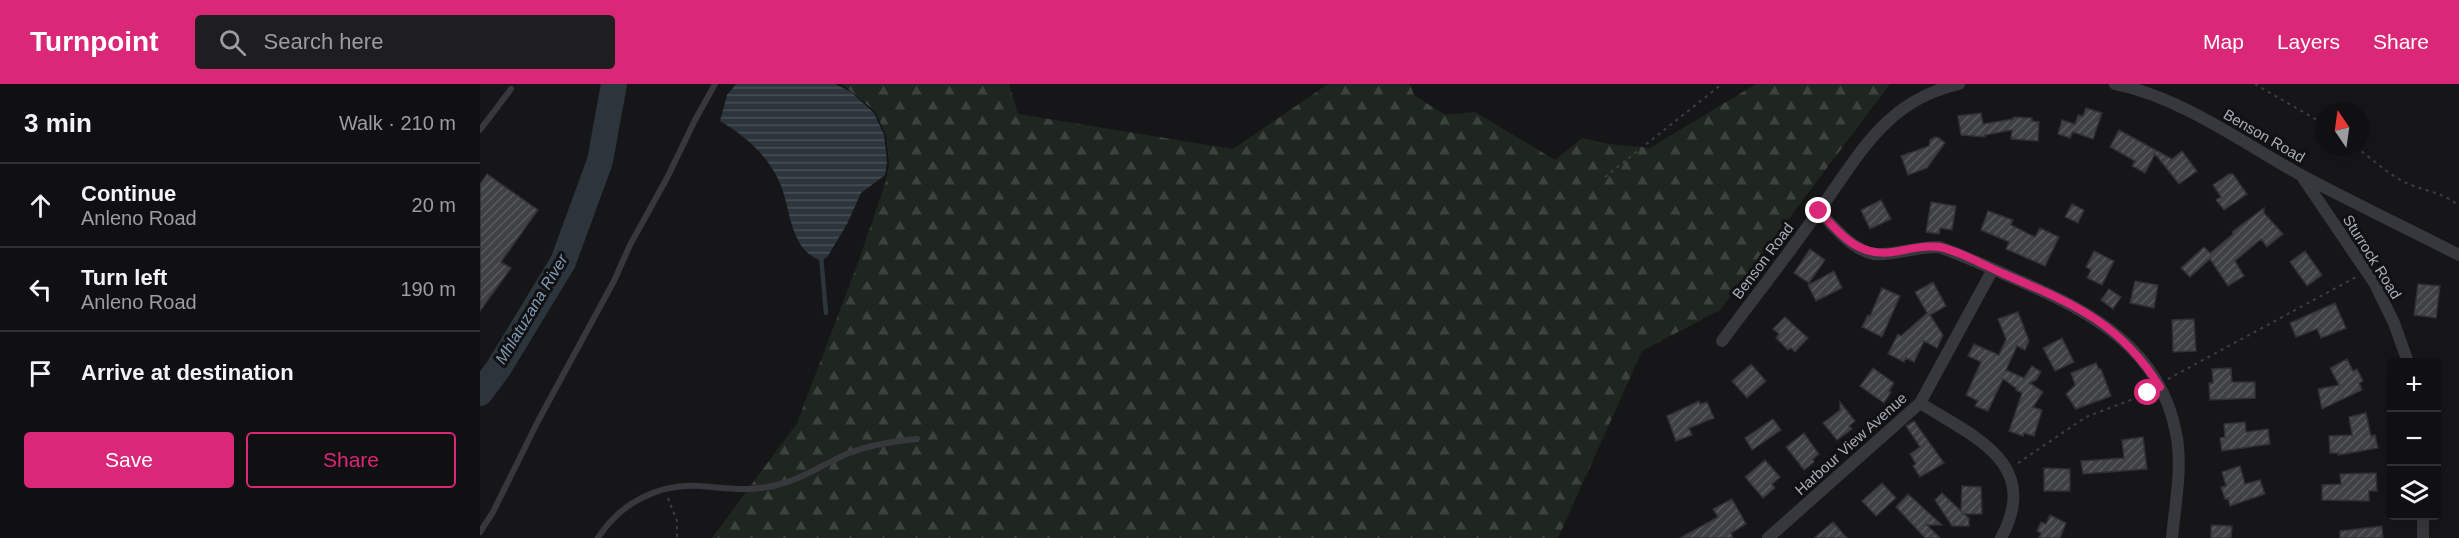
<!DOCTYPE html>
<html lang="en">
<head>
<meta charset="utf-8">
<style>
	:root { --surface:#101012; --page:#1e1e20; --text:#f1f3f6; --muted:#9c9d9f; --line:#303032; --accent:#db2777 }
	body { margin:0; font-family:Arial,sans-serif; background:var(--page); color:var(--text) }
	.controls { position:absolute; right:18px; bottom:18px; display:grid; overflow:hidden; border-radius:6px; box-shadow:0 6px 24px #0002 }
	.controls button { width:54px; height:54px; display:grid; place-items:center; padding:0; border:0; border-bottom:2px solid var(--line); background:var(--surface); color:var(--text); font:30px sans-serif }
	.compass { position:absolute; left:1835px; top:18px; width:54px; height:54px; border-radius:50%; background:var(--surface); box-shadow:0 6px 24px #0002; rotate:347deg }
	.stop { position:absolute; width:18px; height:18px; margin:-14px; border:4px solid #db2777; border-radius:50%; background:#fff }
	.stop.end { background:#db2777; border-color:#fff; box-shadow:0 2px 6px #0008 }
	.list { margin:0; padding:0; list-style:none }
	h2 { display:flex; justify-content:space-between; align-items:center; height:78px; margin:0; padding:0 24px; font-size:26px }
	h2 small { font-size:20px; font-weight:400; color:var(--muted) }
	.list li { display:grid; grid-template-columns:39px 1fr auto; gap:18px; align-items:center; box-sizing:border-box; height:84px; padding:0 24px; border-top:2px solid var(--line) }
	.list b { display:block; font-size:22px; white-space:nowrap }
	.list p { margin:0; font-size:20px; white-space:nowrap; color:var(--muted) }
	.list em { font-size:20px; font-style:normal; color:var(--muted) }
	.actions { display:flex; gap:12px; padding:18px 24px }
	.actions a { flex:1; padding:14px 0; border:2px solid var(--accent); border-radius:6px; text-align:center; font-size:21px; color:var(--accent) }
	.actions .main { background:var(--accent); color:#fff }
	.icon { flex:none; width:33px; height:33px; fill:none; stroke:currentColor; stroke-width:2; stroke-linecap:round; stroke-linejoin:round }
	.map { position:relative; flex:none; width:1979px; height:454px; overflow:hidden }
	header { display:flex; align-items:center; gap:36px; box-sizing:border-box; height:84px; padding:0 30px; background:var(--accent); color:#fff }
	header strong { font-size:28px }
	nav { display:flex; gap:33px; margin-inline-start:auto; font-size:21px }
	.search { width:420px; height:54px; background:var(--page); display:flex; align-items:center; gap:15px; box-sizing:border-box; padding:0 21px; border-radius:6px; color:var(--muted); font-size:22px }
	main { display:flex }
	aside { flex:1; background:var(--surface) }
	.map>svg:first-child { display:block }
	.forest { fill:url(#forest-firs) }
	.water { fill:url(#water-rules) }
	.lines { fill:none; stroke-linecap:round; stroke-linejoin:round }
	.stream { stroke:#2c353c; stroke-width:4.5 }
	.river { stroke:#2c353c; stroke-width:26 }
	.building { fill:url(#building-hatch); stroke:#303034; stroke-width:1.5 }
	.path { stroke:#3d3f44; stroke-width:2; stroke-dasharray:3 4.5; stroke-linecap:butt }
	.lane { stroke:#37383d; stroke-width:6 }
	.street { stroke:#37383d; stroke-width:12 }
	.route { stroke:#db2777; stroke-width:8 }
	.labels { text-anchor:middle; stroke-width:6; stroke-linejoin:round; paint-order:stroke }
	.street-label { font-size:15px; fill:#a8adb8; stroke:#111113 }
	.water-label { font-size:16px; font-style:italic; fill:#7f9bb3; stroke:#111113 }
</style>
</head>
<body>
<header>
<strong>Turnpoint</strong>
<div class="search"><svg class="icon" aria-label="search" viewBox="0 0 24 24"><circle cx="10" cy="10" r="6"/><path d="M15 15l6 6"/></svg>Search here</div>
<nav><a>Map</a><a>Layers</a><a>Share</a></nav>
</header>
<main>
<aside>
<h2>3 min<small>Walk · 210 m</small></h2>
<ul class="list">
<li><svg class="icon" aria-label="ahead" viewBox="0 0 24 24"><path d="M12 20V5M6 11l6-6 6 6"/></svg><div><b>Continue</b><p>Anleno Road</p></div><em>20 m</em></li>
<li><svg class="icon" aria-label="left" viewBox="0 0 24 24"><path d="M17 20v-9H6M10 6l-5 5 5 5"/></svg><div><b>Turn left</b><p>Anleno Road</p></div><em>190 m</em></li>
<li><svg class="icon" aria-label="arrive" viewBox="0 0 24 24"><path d="M6 21V4h12l-3 4 3 4H6"/></svg><div><b>Arrive at destination</b></div></li>
</ul>
<div class="actions"><a class="main">Save</a><a>Share</a></div>
</aside>
<div class="map">
<svg width="1979" height="454" viewBox="0 0 1979 454">
	<defs>
		<pattern id="forest-firs" width="22" height="20" patternUnits="userSpaceOnUse" patternTransform="scale(1.5)"><rect width="22" height="20" fill="#1e261f"/><path d="M5 1l3.5 6h-7zM16 11l3.5 6h-7z" fill="#3c433d"/></pattern>
		<pattern id="water-rules" width="6" height="5" patternUnits="userSpaceOnUse" patternTransform="scale(1.5)"><rect width="6" height="5" fill="#2c353c"/><path d="M0 2.5h6" fill="none" stroke="#485056"/></pattern>
		<pattern id="building-hatch" width="6" height="6" patternUnits="userSpaceOnUse" patternTransform="scale(1.5)"><rect width="6" height="6" fill="#404145"/><path d="M-1 1l2-2M0 6l6-6M5 7l2-2" fill="none" stroke="#595a5e"/></pattern>
	</defs>
	<rect width="100%" height="100%" fill="#161618"/>
	<path class="forest" d="M362,0H529L538,30L753,65L848,0H930L934,11L965,31L995,28L1075,76L1102,54L1130,60L1170,64L1276,0H1410L1240,226L1162,267L1078,454H232L317,339L379,176L406,97L409,79L406,51L395,27Z"/>
	<path class="water" d="M256,0H355L371,8L394,29L404,51L407,78L405,91L381,109L367,140L348,172L342,177C307,165 312,122 298,95C286,70 264,51 240,37L247,11Z"/>
	<g class="lines">
		<path class="stream" d="M341,172L346,229"/>
		<path class="river" d="M0,309L18,285L83,178L120,77L134,0"/>
	</g>
	<path class="building" d="M1606,24L1622,29L1613,55L1593,48L1590,54L1578,50L1582,36L1595,40L1598,31L1603,32Z
		M1501,29L1503,40L1533,35V33L1552,34V37L1559,38L1558,57L1531,55L1532,46L1505,51V53L1481,51L1478,32Z
		M1639,46L1692,75L1702,67L1717,87L1699,100L1675,70L1665,89L1652,82L1655,77L1630,63Z
		M1455,53L1459,54L1465,59L1447,84L1428,91L1421,72L1449,62L1450,56Z
		M7,90L58,126L21,178L31,184L0,227V100Z
		M1749,90H1753L1767,110L1744,126L1736,116L1741,113L1733,101Z
		M1401,116L1411,135L1390,145L1381,126Z
		M1451,118L1476,122L1472,146L1460,144L1459,150L1446,148Z
		M1592,120L1604,126L1598,139L1585,133Z
		M1784,124V129L1803,150L1787,163L1781,155L1755,177L1764,192L1748,202L1730,175L1710,193L1701,184L1724,163L1730,169L1753,150L1752,148Z
		M1508,127L1533,136L1531,141L1555,153L1560,144L1579,153L1565,182L1526,165L1529,158L1501,146Z
		M1330,165L1345,176L1329,199L1314,189Z
		M1614,167L1634,177L1622,201L1607,194L1611,186L1606,183Z
		M1825,167L1842,191L1827,202L1810,178Z
		M1354,187L1362,204L1336,217L1328,201Z
		M1655,197L1678,201L1674,224L1650,219Z
		M1453,198L1466,222L1450,231L1463,251L1457,264L1444,257L1434,278L1426,274L1424,278L1408,270L1418,250L1421,252L1447,229L1435,208Z
		M1938,200L1960,202L1956,234L1934,231Z
		M1402,204L1420,212L1402,253L1382,243L1388,231L1390,232Z
		M1629,205L1641,213L1633,225L1621,216Z
		M1855,219L1866,244L1841,254L1837,245L1816,253L1810,239Z
		M1538,228L1549,257L1545,266L1537,262L1526,286L1544,294L1552,282L1561,288L1556,296L1550,299L1563,308L1553,323L1562,326L1554,352L1544,349L1543,352L1529,347L1542,309L1536,306L1537,305L1523,295L1508,327L1495,322L1498,317L1486,311L1501,278L1488,272L1494,260L1519,271L1526,255L1518,235Z
		M1305,233L1328,254L1315,268L1311,264L1308,266L1296,254L1299,250L1293,245Z
		M1714,235L1716,267L1693,268L1692,236Z
		M1582,254L1594,278L1575,287L1563,264Z
		M1867,275L1873,287L1877,285L1883,297L1879,299L1882,306L1842,325L1838,305L1859,301L1850,284Z
		M1616,279L1619,285H1621L1631,312L1596,325L1586,310L1595,301L1591,289Z
		M1271,280L1286,297L1267,314L1252,297Z
		M1393,284L1414,299L1409,307L1411,308L1404,319L1380,302Z
		M1751,284L1752,298H1775V314L1730,316L1729,299H1733L1732,285Z
		M1219,317L1220,320L1227,318L1234,334L1209,344L1212,351L1196,357L1187,332Z
		M1360,318L1375,337L1369,342L1372,345L1357,356L1343,339L1360,326Z
		M1886,329L1891,352L1895,351L1898,364L1858,371V369H1850L1849,352L1872,351L1869,333Z
		M1293,335L1301,346L1272,366L1265,354Z
		M1434,337L1464,379L1440,393L1433,382L1436,380L1430,370L1440,363L1426,342Z
		M1765,338L1766,348L1788,345L1790,360L1742,367L1740,354L1745,353L1744,340Z
		M1324,349L1339,370L1333,375L1334,378L1324,386L1306,363Z
		M1663,353L1667,385L1603,390L1601,377L1644,374L1642,356Z
		M1285,376L1300,393L1292,400L1295,404L1283,414L1265,393Z
		M1760,382L1765,400L1780,396L1785,410L1750,422L1748,414L1745,415L1741,403L1746,402L1742,388Z
		M1564,384L1590,385V407H1564Z
		M1896,389L1897,407H1889V417L1842,416V401L1861,400L1860,390Z
		M1402,399L1416,414L1396,432L1382,417Z
		M1482,402L1501,403L1502,430H1484L1489,434V442H1472L1455,416L1462,409L1481,427Z
		M1428,410L1462,441H1447L1460,454H1445L1416,423Z
		M1252,415L1266,440L1251,449L1253,454H1200L1238,433L1233,425Z
		M1570,431L1586,439L1580,454H1559L1561,449L1557,447L1561,438L1566,440Z
		M1353,438L1367,454H1334Z
		M1731,441L1752,442L1751,454H1731Z
		M1902,442L1903,454H1860V447Z"/>
	<g class="lines">
		<path class="path" d="M1775,0L1844,40
			M1876,63C1893,76 1911,93 1931,101C1949,108 1964,109 1979,122
			M1125,93L1242,0
			M1688,295L1876,193
			M1538,379L1606,333L1669,309
			M188,414L197,437V454"/>
		<path class="lane" d="M0,46L31,5
			M0,448L13,428L58,337L134,197L150,161L187,94L215,36L235,0
			M118,454C140,419 179,399 220,402C247,404 270,408 297,401C323,395 345,379 369,369C390,361 415,357 437,355"/>
		<path class="street" d="M1635,0C1702,14 1760,57 1819,90C1872,118 1926,144 1979,171
			M1821,91L1895,200L1914,239L1928,278
			M1339,127C1353,142 1372,166 1394,170C1410,172 1439,162 1459,163C1487,173 1513,185 1540,197C1611,228 1680,264 1696,349C1703,383 1695,420 1692,454
			M1242,257C1274,214 1307,172 1338,128C1379,72 1404,17 1479,0
			M1440,319C1494,353 1562,379 1521,454
			M1943,432V454
			M1288,454L1440,319L1513,185"/>
	</g>
	<g class="lines">
		<path class="route" d="M1339,127C1364,154 1380,175 1419,167C1432,164 1447,161 1460,163C1482,168 1503,181 1524,190C1591,219 1639,237 1680,303L1668,309"/>
	</g>
	<g class="labels">
		<g class="street-label">
			<text transform="translate(1784 52) rotate(30)" y="5">Benson Road</text>
			<text transform="translate(1892 173) rotate(58)" y="5">Sturrock Road</text>
			<text transform="translate(1283 177) rotate(-53)" y="5">Benson Road</text>
			<text transform="translate(1371 360) rotate(-42)" y="5">Harbour View Avenue</text>
		</g>
		<g class="water-label">
			<text transform="translate(51 225) rotate(-59)" y="6">Mhlatuzana River</text>
		</g>
	</g>
</svg>
<div class="controls">
<button>+</button>
<button>−</button>
<button><svg class="icon" aria-label="layers" viewBox="0 0 24 24"><path d="M12 4l9 5-9 5-9-5zM3 14l9 5 9-5"/></svg></button>
</div>
<svg class="compass" viewBox="-18 -18 36 36"><path d="M0-13l5 13h-10z" fill="#e53935"/><path d="M0 13l5-13h-10z" fill="#9c9d9f"/></svg>
<div class="stop" style="left:1668px;top:309px"></div>
<div class="stop end" style="left:1339px;top:127px"></div>
</div>
</main>
</body>
</html>
